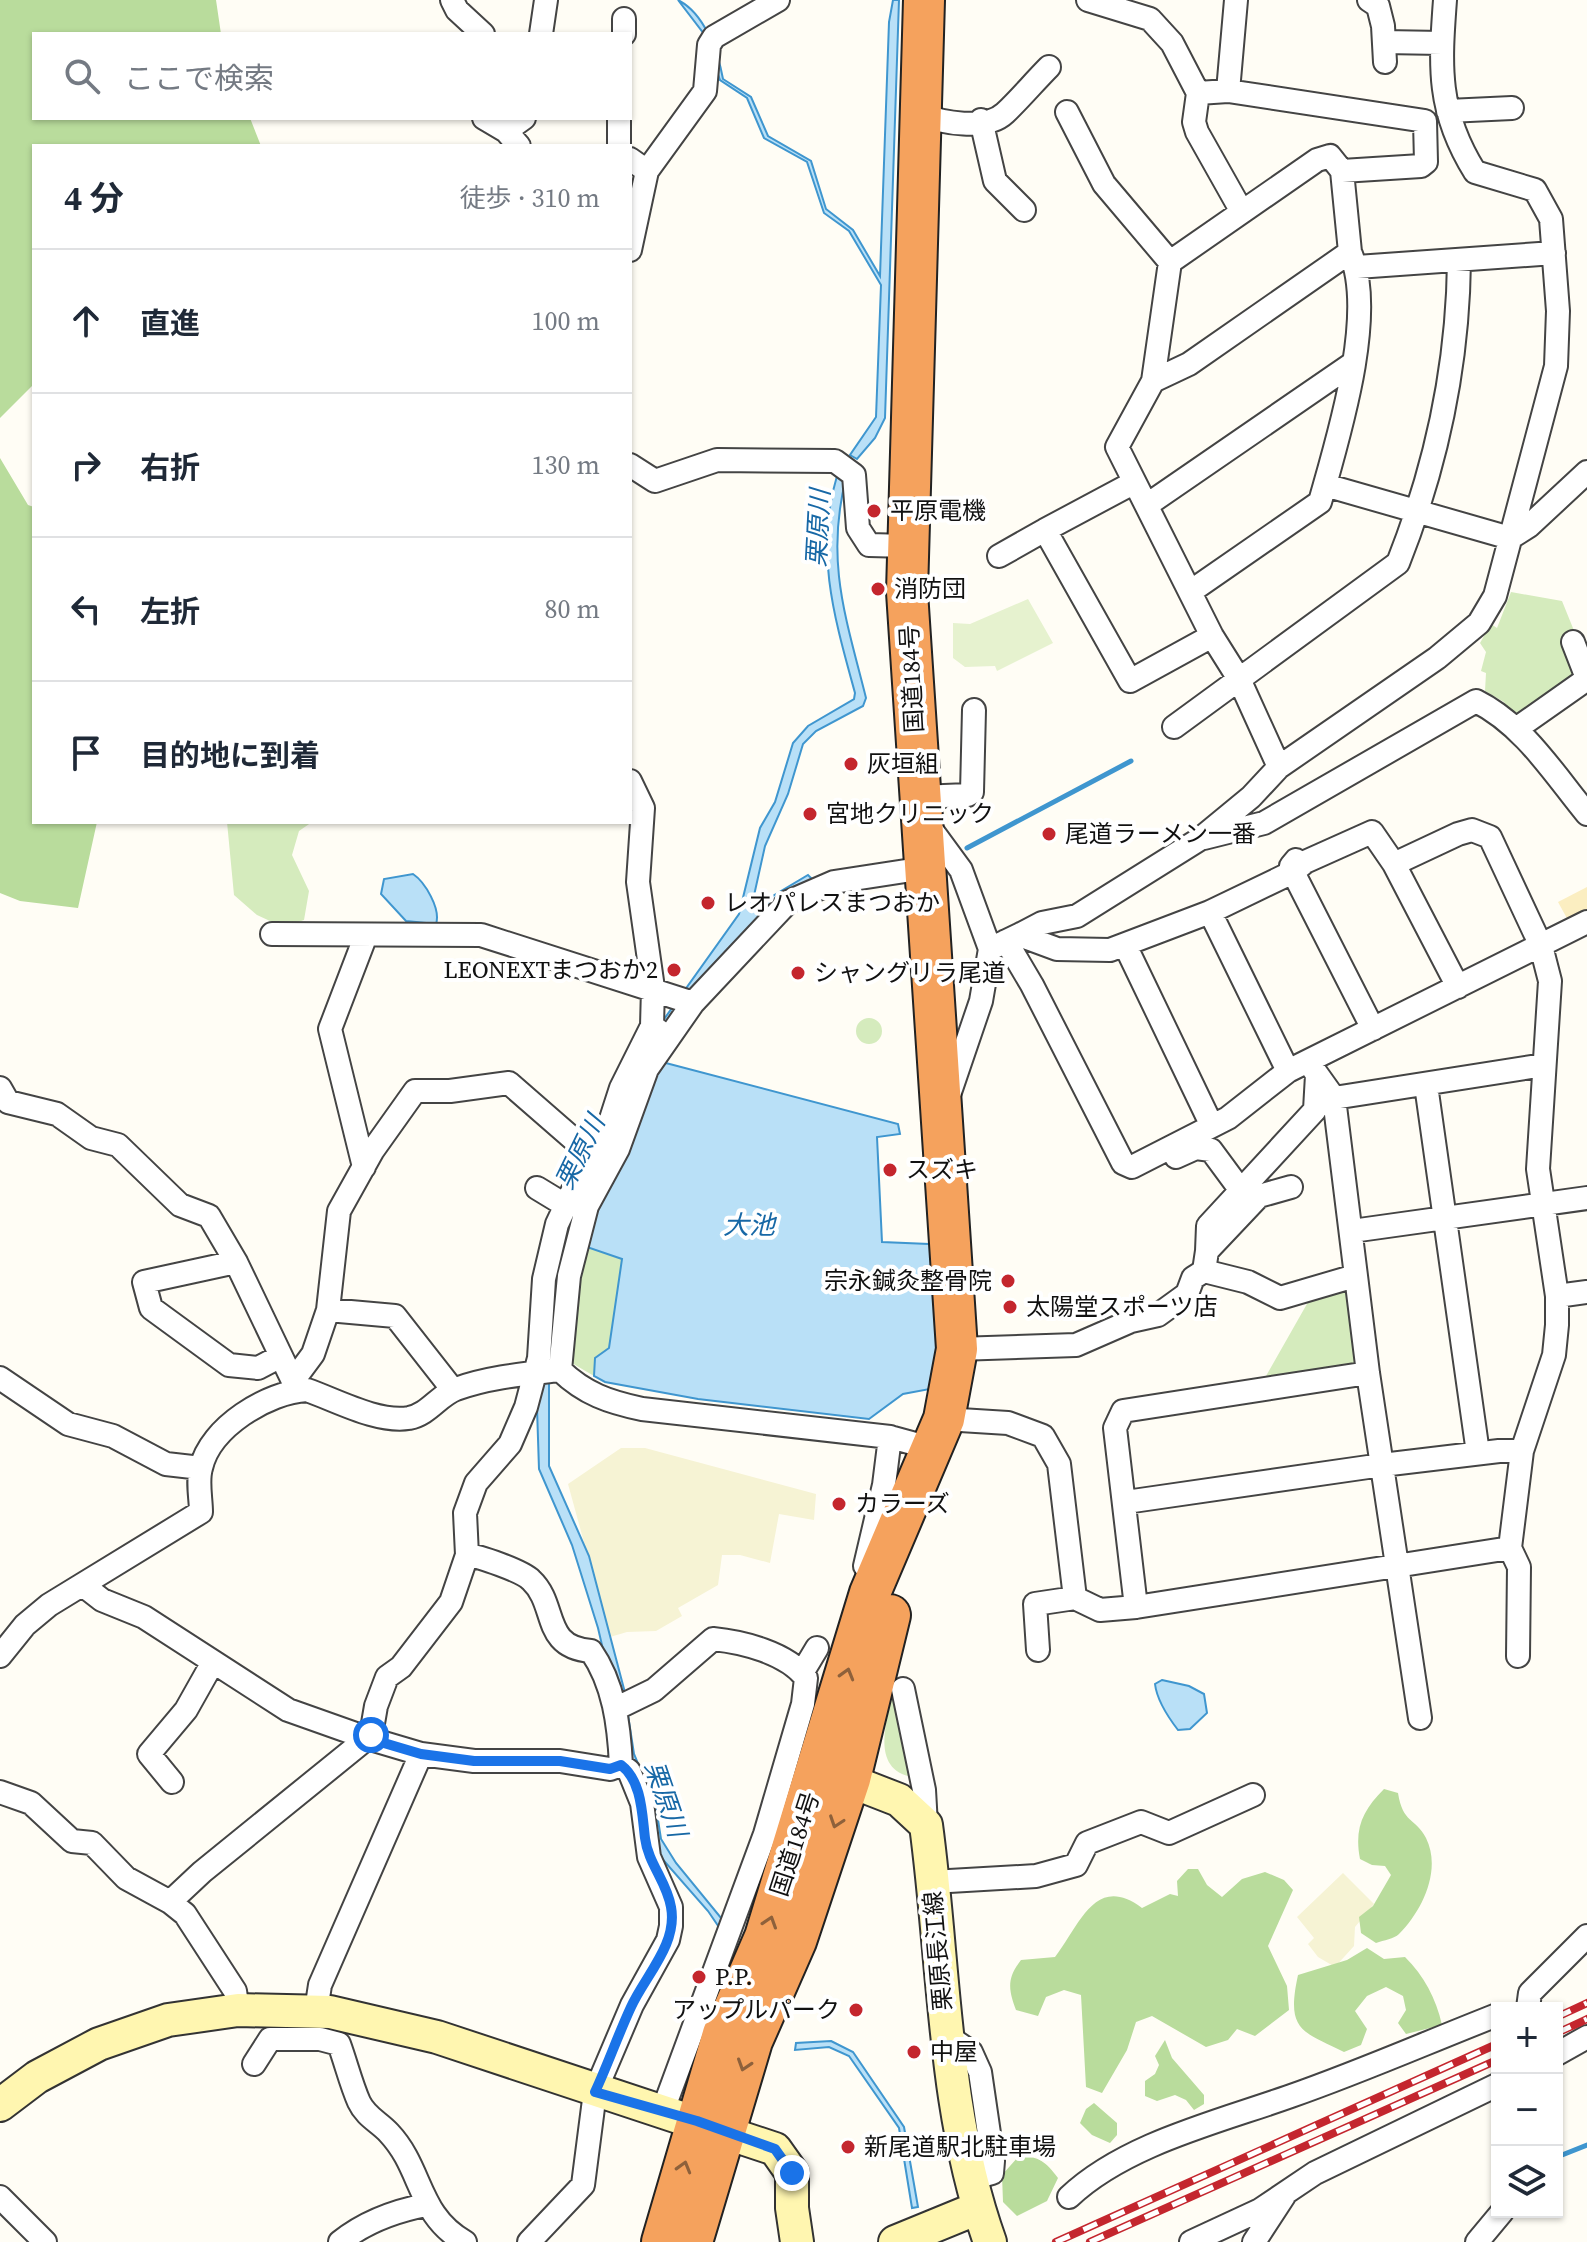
<!DOCTYPE html>
<html lang="ja">
<head>
<meta charset="utf-8">
<style>
	:root { --surface:#fff; --page:#f2f2f3; --text:#1f2937; --muted:#747a83; --line:#e0e1e3 }
	body { margin:0; font-family:"Source Serif 4","Noto Sans JP",serif; background:var(--page); color:var(--text) }
	.controls { position:absolute; right:24px; bottom:24px; display:grid; overflow:hidden; border-radius:0px; box-shadow:0 2px 6px #0004 }
	.controls button { width:72px; height:72px; display:grid; place-items:center; padding:0; border:0; border-bottom:2px solid var(--line); background:var(--surface); color:var(--text); font:40px sans-serif }
	.stop { position:absolute; width:24px; height:24px; margin:-18px; border:6px solid #1a73e8; border-radius:50%; background:#fff }
	.stop.end { background:#1a73e8; border-color:#fff; box-shadow:0 2px 8px #0008 }
	.list { margin:0; padding:0; list-style:none }
	h2 { display:flex; justify-content:space-between; align-items:center; height:104px; margin:0; padding:0 32px; font-size:34px }
	h2 small { font-size:26px; font-weight:400; color:var(--muted) }
	.list li { display:grid; grid-template-columns:52px 1fr auto; gap:24px; align-items:center; box-sizing:border-box; height:144px; padding:0 32px; border-top:2px solid var(--line) }
	.list b { display:block; font-size:30px; white-space:nowrap }
	.list em { font-size:26px; font-style:normal; color:var(--muted) }
	.icon { flex:none; width:44px; height:44px; fill:none; stroke:currentColor; stroke-width:2; stroke-linecap:round; stroke-linejoin:round }
	.map { position:relative; flex:none; width:1587px; height:2242px; overflow:hidden }
	.search { position:absolute; background:var(--surface); box-shadow:0 2px 6px #0004; left:32px; top:32px; width:600px; height:88px; display:flex; align-items:center; gap:20px; box-sizing:border-box; padding:0 28px; border-radius:0px; color:var(--muted); font-size:30px }
	.panel { position:absolute; background:var(--surface); box-shadow:0 2px 6px #0004; left:32px; top:144px; width:600px; height:680px; border-radius:0px }
	.map>svg:first-child { display:block }
	.farmland { fill:#f6f3d4 }
	.green { fill:#d5ebbd }
	.forest { fill:#b9dc9c }
	.sand { fill:#fbeec1 }
	.pitch { fill:#e6f2cf }
	.water { fill:#b9e0f7; stroke:#3f96cf; stroke-width:2 }
	.lines { fill:none; stroke-linecap:round; stroke-linejoin:round }
	.stream { stroke:#3f96cf; stroke-width:5 }
	.street-casing { stroke:#444; stroke-width:26 }
	.secondary-casing { stroke:#333; stroke-width:36 }
	.highway-casing { stroke:#222; stroke-width:44 }
	.street { stroke:#fff; stroke-width:22 }
	.secondary { stroke:#fff6b0; stroke-width:32 }
	.highway { stroke:#f5a25d; stroke-width:40 }
	.rail-casing { stroke:#c4262e; stroke-width:8 }
	.rail { stroke:#fff; stroke-width:5; stroke-dasharray:15; stroke-linecap:butt }
	.oneway { stroke:#8e613b }
	.route { stroke:#1a73e8; stroke-width:10 }
	.poi-dot { fill:#c4262e; stroke:#fff; stroke-width:3 }
	.labels { text-anchor:middle; stroke-width:8; stroke-linejoin:round; paint-order:stroke }
	.poi-label { font-size:24px; fill:#111; stroke:#fff; text-anchor:start }
	.street-label { font-size:24px; fill:#111; stroke:#fff }
	.water-label { font-size:26px; font-style:italic; fill:#1768a6; stroke:#fff }
</style>
</head>
<body>
<div class="map">
<svg width="1587" height="2242" viewBox="0 0 1587 2242">
	<rect width="100%" height="100%" fill="#fffdf5"/>
	<path class="farmland" d="M621,1448H645L816,1494L814,1520L779,1514L770,1563L740,1555H722L718,1585L678,1608L682,1616L656,1631L627,1632L610,1637L568,1484Z
		M1343,1873L1374,1904L1355,1927L1354,1946L1335,1967L1318,1957L1308,1944L1314,1938L1297,1917Z"/>
	<path class="green" d="M1511,592L1562,601L1577,638V675L1513,719L1504,702L1485,691L1486,673L1481,671L1486,652L1480,643L1491,624L1497,628Z
		M227,822H312L299,831L292,855L309,891L304,920L283,927L257,915L234,895Z
		M856 1031a13 13 0 1 1 26 0a13 13 0 1 1-26 0Z
		M578,1244L622,1258L609,1349L595,1358L594,1376L565,1359Z
		M1348,1281L1359,1363L1262,1383L1316,1288Z
		M894,1690L913,1777C869,1770 887,1719 894,1690Z"/>
	<path class="forest" d="M0,0H216L221,34H34V118H250L261,146H34V384L0,418Z
		M0,458L28,505L34,507V822H97L78,908L20,901L0,893Z
		M1384,1789L1398,1793C1403,1824 1415,1817 1426,1838C1442,1870 1422,1911 1399,1934C1394,1939 1384,1940 1376,1943L1361,1933L1359,1917L1373,1906L1391,1875L1385,1866L1372,1865L1360,1859C1354,1828 1363,1810 1384,1789Z
		M1188,1869H1198L1207,1885L1222,1897L1242,1879L1265,1872L1284,1880L1293,1890L1268,1946L1287,1986L1289,2010L1255,2036L1237,2029L1228,2040L1206,2047L1152,2016L1136,2022L1127,2050L1102,2093L1086,2087L1081,1995L1064,1990L1046,1997L1038,2016L1016,2010C1008,1989 1007,1978 1021,1960L1055,1957C1080,1925 1095,1873 1142,1908L1170,1894L1178,1896L1177,1881Z
		M1367,1948L1384,1959L1405,1957C1424,1976 1436,1998 1442,2025L1406,2034L1398,2023L1406,2010L1403,1996L1386,1987L1367,1996L1355,2011L1367,2029L1361,2045L1344,2052C1301,2031 1286,2030 1298,1975L1347,1960Z
		M1165,2040L1172,2058L1204,2095V2104L1194,2110L1186,2100L1175,2095L1157,2101L1145,2096V2081L1155,2074L1159,2065L1155,2056Z
		M1094,2103L1117,2123V2135L1110,2143L1092,2135L1080,2123L1086,2109Z
		M1019,2156C1039,2156 1046,2162 1058,2178L1047,2201L1017,2216L1003,2202L1002,2175Z"/>
	<path class="sand" d="M1587,887V913L1569,922L1558,902Z"/>
	<path class="pitch" d="M1028,599L1053,643L997,671L995,666L965,667L953,658V623L970,624Z"/>
	<path class="water" d="M678,0C704,13 718,51 723,79L751,97L768,136L811,161L826,209L853,230L880,276L889,22L893,0H899L885,418L875,438L857,459L850,455L876,417L881,285L849,231L824,213L807,162L764,138L747,98L720,80L704,34Z
		M837,476L846,478C825,561 846,618 866,698L863,706L816,731L803,744L788,794L765,846L751,909L808,875L813,880L773,902L691,992L614,1147L549,1379V1466L589,1556L624,1689L634,1754L656,1807L661,1839L676,1863L726,1924L723,1933L708,1911L658,1854L622,1731L598,1628L572,1545L539,1469L537,1408L557,1234L657,1029L739,914L760,828L775,802L793,743L808,726L854,699L855,693C835,620 814,551 837,476Z
		M413,874C425,882 441,909 436,924L406,921L381,894L384,879Z
		M662,1062L898,1124L900,1134L877,1137L882,1242L929,1244L935,1250L940,1331L930,1389L903,1394L869,1419L698,1399L605,1382L594,1376L595,1358L609,1348L622,1259L578,1244Z
		M1162,1680L1189,1686L1204,1694L1207,1713L1190,1729L1178,1730C1168,1717 1157,1701 1155,1684Z
		M831,2041L853,2052L904,2127L918,2207L912,2208L899,2128L849,2056L829,2047L795,2050L796,2043Z"/>
	<g class="lines">
		<path class="stream" d="M967,848L1131,761
			M1557,2157L1587,2145"/>
		<g class="street-casing">
			<path id="street" d="M452,0L457,10L483,34
				M1088,0L1150,19L1172,43L1198,93L1228,91L1425,121L1426,162L1421,166L1342,171
				M1369,0L1378,6L1383,26L1385,62
				M624,19V34
				M541,34L546,0
				M1384,42L1442,43
				M1228,91L1236,0
				M1198,93L1194,122L1197,132L1242,212
				M1448,111L1512,108
				M1067,112L1104,184L1170,262L1153,381L1117,447L1212,636L1239,679L1279,767
				M920,114C942,123 986,131 1005,113C1020,99 1034,82 1049,67
				M484,118L506,131L519,146
				M619,118V146
				M981,120L995,181L1024,210
				M506,131L524,118
				M630,159L647,171
				M630,250L647,171L705,91L709,45L714,37L778,0
				M1170,262L1317,160L1330,156L1342,171L1350,252
				M1357,267L1554,253
				M1153,381L1189,364L1350,252C1377,314 1338,438 1320,502L1190,592
				M630,465L655,481L717,460L835,461L854,475L858,528L869,545L908,546
				M1133,483L1045,530L1130,681L1212,636
				M1325,485L1510,538L1529,526L1587,472
				M1147,505L1352,364
				M999,556L1045,530
				M1573,642L1587,678
				M1174,727L1398,563C1436,467 1458,364 1459,261
				M1516,729L1587,679
				M630,781L643,808L638,882L653,988L652,1026L662,1033
				M920,797L968,795L972,792L974,710
				M928,825L961,870L990,949L981,1001L950,1092
				M1204,838L1264,823L1476,701C1524,725 1554,774 1587,814
				M1296,860L1291,866L1293,872L1373,1029
				M1210,912L1288,1071
				M272,934L481,935L693,1003
				M1019,935L1042,923L1077,916L1200,839L1251,797L1279,767L1437,658L1479,623L1495,596L1556,366L1558,311L1551,219L1535,190L1475,172C1437,111 1440,67 1445,0
				M1006,941L1032,985L1123,1163L1132,1167L1228,1118L1288,1071L1587,922
				M1125,945L1212,1126
				M990,949L1019,935L1057,949L1110,950L1210,912L1293,872L1305,862L1372,832L1394,864L1458,987
				M1309,1063L1334,1098L1368,1373L1420,1718
				M1426,1085L1478,1453
				M0,1088L8,1102L57,1114L91,1138L118,1145L180,1205L209,1216L236,1262L293,1381
				M1334,1098L1544,1065
				M1176,1157L1196,1148L1211,1150L1242,1192
				M364,1167L330,1029L366,935
				M537,1188L565,1205
				M1352,1231L1587,1198
				M1207,1251L1208,1226L1315,1110L1317,1075
				M236,1262L144,1282L151,1308L229,1365L258,1368L279,1357
				M1204,1271L1248,1282L1280,1298L1355,1276
				M1557,1296L1587,1292
				M328,1310L395,1316L453,1390
				M957,1349L1076,1345L1131,1321L1158,1315L1187,1294L1193,1278L1204,1271L1207,1251L1259,1196L1291,1187
				M560,1370L569,1276L587,1206L618,1149L647,1069L693,1003L788,902L834,882L925,868
				M0,1378L68,1424L113,1436L166,1464L201,1468
				M294,1390L293,1381L313,1354L328,1310L339,1211L373,1150L415,1091H450L509,1083L595,1158
				M944,1419L1008,1423L1043,1436L1059,1464L1075,1598L1100,1610L1136,1607L1510,1548L1522,1451L1554,1355L1557,1325V1296L1538,1169L1550,981L1541,946L1490,837L1472,830L1458,834L1394,864
				M1126,1502L1382,1465L1499,1451H1522
				M1510,1548L1519,1567L1518,1656
				M467,1555C479,1556 522,1571 531,1580C558,1605 541,1647 591,1651C614,1684 619,1725 621,1765L629,1771L642,1803L649,1857L671,1907V1926L668,1940L632,2005L595,2092L583,2185L529,2242
				M865,1566L884,1485L890,1437
				M84,1586L102,1600L144,1617L288,1710L367,1738L421,1754L474,1761H560L610,1769L621,1765
				M1136,1607L1115,1428L1123,1411L1368,1373
				M1038,1650L1035,1604L1075,1598
				M0,1656L25,1625L49,1605L201,1512C201,1499 197,1481 201,1468C210,1427 268,1392 307,1390C336,1400 377,1423 409,1418C429,1414 438,1396 456,1389C489,1377 525,1374 560,1370C585,1394 609,1402 642,1409L890,1437L934,1449
				M802,1673L817,1648
				M903,1689L924,1790L926,1825
				M615,1709L654,1690L713,1639C743,1642 787,1653 806,1678L803,1704L765,1834L663,2110
				M172,1782L149,1754L186,1710L213,1662
				M0,1792L31,1803L72,1841L92,1843L126,1878L170,1902L185,1914L235,1991L238,2010
				M932,1882L1036,1876L1076,1865L1087,1843L1141,1822L1169,1833L1253,1795
				M170,1902L202,1872L371,1735L376,1706L387,1677L401,1667L451,1602L467,1555L465,1513L476,1483L510,1444L526,1407L539,1358L544,1279L557,1224L573,1190L601,1150L621,1088L652,1026
				M1528,2008L1530,1993L1587,1936
				M316,2011L320,1985L421,1754
				M946,2035L971,2052L980,2072L993,2161L992,2173L971,2179
				M1557,2054L1587,2037
				M254,2064L270,2039H320L339,2044C346,2063 351,2084 359,2102C366,2117 379,2122 389,2133C423,2169 417,2215 465,2242
				M0,2197L45,2242
				M1069,2197C1125,2144 1218,2122 1291,2096C1360,2072 1428,2042 1497,2015
				M340,2242C365,2222 395,2211 426,2205
				M1191,2242L1260,2210L1315,2173L1497,2085
				M1254,2242L1284,2196
				M1477,2242L1502,2212"/>
		</g>
		<g class="secondary-casing">
			<path id="secondary" d="M827,1772L899,1800L926,1825C945,1965 942,2108 990,2242
				M0,2105L37,2077L99,2044L168,2020L238,2010L330,2012L437,2037L775,2149L792,2173V2208L797,2242
				M895,2242L978,2208"/>
		</g>
		<g class="highway-casing">
			<path id="highway" d="M662,2242L723,2034L765,1937L870,1593L944,1419L957,1349L907,592L924,0
				M692,2242L752,2041L796,1941L850,1779L890,1615"/>
		</g>
		<use href="#street" class="street"/>
		<use href="#secondary" class="secondary"/>
		<use href="#highway" class="highway"/>
		<g class="rail-casing">
			<path id="rail" d="M1557,2017L1587,2003
				M1557,2033L1587,2019
				M1056,2242L1497,2044
				M1090,2242L1497,2060"/>
		</g>
		<use href="#rail" class="rail"/>
	</g>
	<defs><path id="oneway-chevron" d="M-2-3.5L2.5 0L-2 3.5" fill="none" stroke-width="1.6" stroke-linecap="round" stroke-linejoin="round" transform="scale(2)"/></defs>
	<g class="oneway">
		<use href="#oneway-chevron" transform="translate(847 1674) rotate(-74)"/>
		<use href="#oneway-chevron" transform="translate(836 1822) rotate(109)"/>
		<use href="#oneway-chevron" transform="translate(770 1922) rotate(-72)"/>
		<use href="#oneway-chevron" transform="translate(744 2065) rotate(108)"/>
		<use href="#oneway-chevron" transform="translate(684 2167) rotate(-74)"/>
	</g>
	<g class="lines">
		<path class="route" d="M371,1735L367,1738L421,1754L474,1761H560L610,1769L621,1765C642,1781 642,1814 645,1838C648,1863 667,1882 671,1907C678,1944 645,1976 631,2007C618,2035 608,2064 595,2092L697,2121L775,2149L792,2173"/>
	</g>
	<g class="poi-dot">
		<circle cx="874" cy="511" r="8"/>
		<circle cx="878" cy="589" r="8"/>
		<circle cx="851" cy="764" r="8"/>
		<circle cx="810" cy="814" r="8"/>
		<circle cx="1049" cy="834" r="8"/>
		<circle cx="708" cy="903" r="8"/>
		<circle cx="674" cy="970" r="8"/>
		<circle cx="798" cy="973" r="8"/>
		<circle cx="890" cy="1170" r="8"/>
		<circle cx="1008" cy="1281" r="8"/>
		<circle cx="1010" cy="1307" r="8"/>
		<circle cx="839" cy="1504" r="8"/>
		<circle cx="699" cy="1977" r="8"/>
		<circle cx="856" cy="2010" r="8"/>
		<circle cx="914" cy="2052" r="8"/>
		<circle cx="848" cy="2147" r="8"/>
	</g>
	<g class="labels">
		<g class="poi-label">
			<text x="890" y="519">平原電機</text>
			<text x="894" y="597">消防団</text>
			<text x="867" y="772">灰垣組</text>
			<text x="826" y="822">宮地クリニック</text>
			<text x="1065" y="842">尾道ラーメン一番</text>
			<text x="724" y="911">レオパレスまつおか</text>
			<text x="658" y="978" text-anchor="end">LEONEXTまつおか2</text>
			<text x="814" y="981">シャングリラ尾道</text>
			<text x="906" y="1178">スズキ</text>
			<text x="992" y="1289" text-anchor="end">宗永鍼灸整骨院</text>
			<text x="1026" y="1315">太陽堂スポーツ店</text>
			<text x="855" y="1512">カラーズ</text>
			<text x="715" y="1985">P.P.</text>
			<text x="840" y="2018" text-anchor="end">アップルパーク</text>
			<text x="930" y="2060">中屋</text>
			<text x="864" y="2155">新尾道駅北駐車場</text>
		</g>
		<g class="street-label">
			<text transform="translate(912 679) rotate(-93)" y="8">国道184号</text>
			<text transform="translate(795 1844) rotate(-72)" y="8">国道184号</text>
			<text transform="translate(938 1951) rotate(-95)" y="8">栗原長江線</text>
		</g>
		<g class="water-label">
			<text transform="translate(818 528) rotate(-87)" y="9">栗原川</text>
			<text transform="translate(580 1152) rotate(-64)" y="9">栗原川</text>
			<text x="749" y="1234">大池</text>
			<text transform="translate(666 1799) rotate(71)" y="9">栗原川</text>
		</g>
	</g>
</svg>
<div class="controls">
<button>+</button>
<button>−</button>
<button><svg class="icon" aria-label="layers" viewBox="0 0 24 24"><path d="M12 4l9 5-9 5-9-5zM3 14l9 5 9-5"/></svg></button>
</div>
<div class="stop" style="left:371px;top:1735px"></div>
<div class="stop end" style="left:792px;top:2173px"></div>
<div class="search"><svg class="icon" aria-label="search" viewBox="0 0 24 24"><circle cx="10" cy="10" r="6"/><path d="M15 15l6 6"/></svg>ここで検索</div>
<section class="panel">
<h2>4 分<small>徒歩 · 310 m</small></h2>
<ul class="list">
<li><svg class="icon" aria-label="ahead" viewBox="0 0 24 24"><path d="M12 20V5M6 11l6-6 6 6"/></svg><div><b>直進</b></div><em>100 m</em></li>
<li><svg class="icon" aria-label="right" viewBox="0 0 24 24"><path d="M7 20v-9h11M14 6l5 5-5 5"/></svg><div><b>右折</b></div><em>130 m</em></li>
<li><svg class="icon" aria-label="left" viewBox="0 0 24 24"><path d="M17 20v-9H6M10 6l-5 5 5 5"/></svg><div><b>左折</b></div><em>80 m</em></li>
<li><svg class="icon" aria-label="arrive" viewBox="0 0 24 24"><path d="M6 21V4h12l-3 4 3 4H6"/></svg><div><b>目的地に到着</b></div></li>
</ul>
</section>
</div>
</body>
</html>
